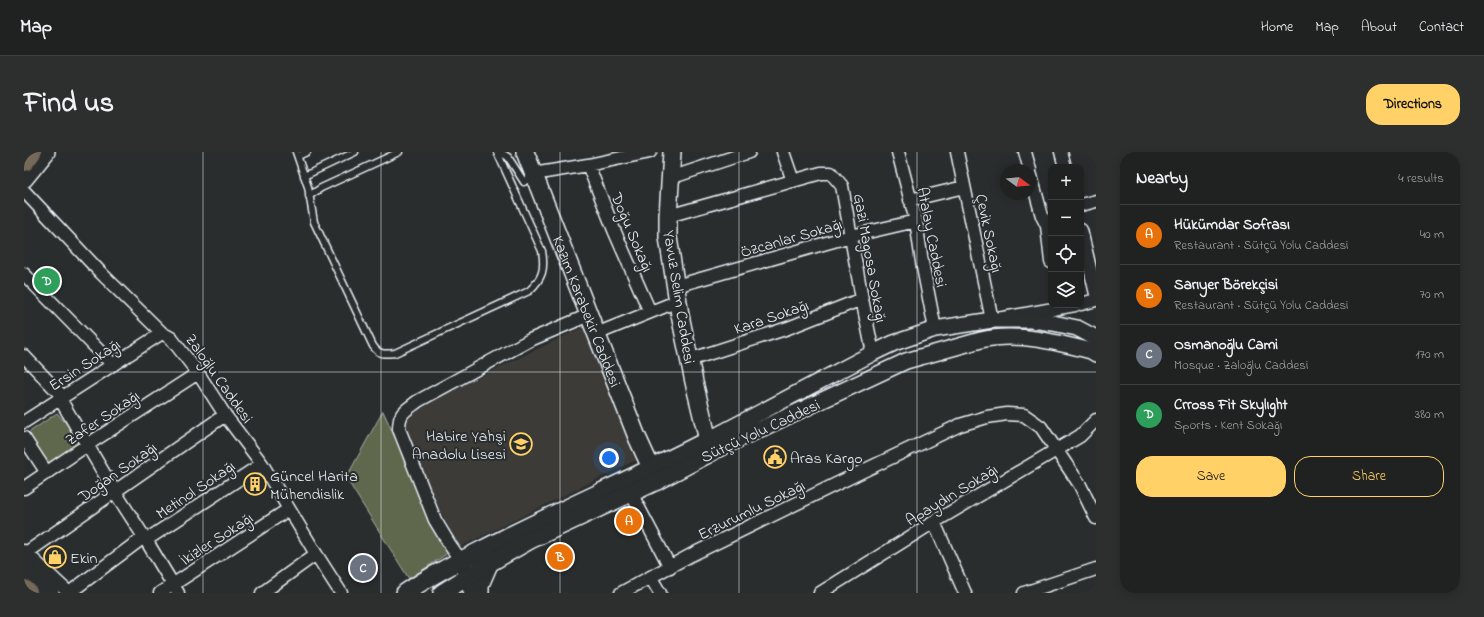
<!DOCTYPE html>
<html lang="en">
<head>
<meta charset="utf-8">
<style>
	:root { --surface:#202222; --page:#2d2f2f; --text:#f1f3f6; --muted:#a2a4a5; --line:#3d3f40; --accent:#ffd166 }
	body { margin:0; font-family:"Indie Flower",sans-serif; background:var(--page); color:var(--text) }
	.controls { position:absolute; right:12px; top:12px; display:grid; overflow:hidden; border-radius:8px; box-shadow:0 2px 10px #0003 }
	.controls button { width:36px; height:36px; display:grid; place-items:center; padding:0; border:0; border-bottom:1px solid var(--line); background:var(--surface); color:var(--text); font:20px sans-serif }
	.compass { position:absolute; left:976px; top:12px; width:36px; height:36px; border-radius:50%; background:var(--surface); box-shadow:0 2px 10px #0003; rotate:106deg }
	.you { position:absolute; left:585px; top:306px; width:14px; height:14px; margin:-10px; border:3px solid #fff; border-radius:50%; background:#1a73e8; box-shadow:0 0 0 6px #1a73e833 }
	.badge { display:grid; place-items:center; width:26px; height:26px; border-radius:50%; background:var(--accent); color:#fff; font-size:13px; font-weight:700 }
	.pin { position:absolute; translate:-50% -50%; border:2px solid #fff; box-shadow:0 1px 4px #0006 }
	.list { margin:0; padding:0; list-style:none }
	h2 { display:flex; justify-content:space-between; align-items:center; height:52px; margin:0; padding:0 16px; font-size:17px }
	h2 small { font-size:13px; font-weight:400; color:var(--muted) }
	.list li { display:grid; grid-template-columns:26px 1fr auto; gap:12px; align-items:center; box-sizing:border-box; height:60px; padding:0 16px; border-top:1px solid var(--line) }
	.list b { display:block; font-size:15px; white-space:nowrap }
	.list p { margin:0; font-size:13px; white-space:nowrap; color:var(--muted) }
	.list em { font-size:13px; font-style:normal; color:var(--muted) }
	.actions { display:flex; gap:8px; padding:12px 16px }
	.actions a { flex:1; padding:9px 0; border:1px solid var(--accent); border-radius:16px; text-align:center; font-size:14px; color:var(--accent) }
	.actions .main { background:var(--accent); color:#111 }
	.icon { flex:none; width:22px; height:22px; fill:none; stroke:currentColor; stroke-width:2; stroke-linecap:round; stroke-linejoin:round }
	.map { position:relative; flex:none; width:1072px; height:441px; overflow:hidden; border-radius:16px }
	header { display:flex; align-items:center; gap:24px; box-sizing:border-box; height:56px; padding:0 20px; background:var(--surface); border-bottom:1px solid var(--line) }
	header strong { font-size:19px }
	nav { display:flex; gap:22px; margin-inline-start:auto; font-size:14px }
	.intro { display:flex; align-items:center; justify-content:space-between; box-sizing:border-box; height:96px; padding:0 24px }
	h1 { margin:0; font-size:28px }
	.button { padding:10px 18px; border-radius:16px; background:var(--accent); color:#111; font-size:14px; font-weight:700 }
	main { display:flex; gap:24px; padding:0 24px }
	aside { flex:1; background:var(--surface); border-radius:16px; box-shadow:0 2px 10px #0003 }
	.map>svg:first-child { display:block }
	.built { fill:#3d3b38 }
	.green { fill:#5f684e; stroke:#a4aca3 }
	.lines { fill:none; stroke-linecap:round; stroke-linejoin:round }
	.service-casing { stroke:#e8f1f8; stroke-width:9 }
	.minor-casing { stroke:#e8f1f8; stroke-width:15 }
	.tertiary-casing { stroke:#e8f1f8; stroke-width:18 }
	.secondary-casing { stroke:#e8f1f8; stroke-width:20 }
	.motorway-casing { stroke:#e8f1f8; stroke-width:25 }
	.service { stroke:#2a2d2e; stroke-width:6 }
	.minor { stroke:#2a2d2e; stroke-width:12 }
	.tertiary { stroke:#2a2d2e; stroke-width:15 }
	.secondary { stroke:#2a2d2e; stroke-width:17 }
	.motorway { stroke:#746a5a; stroke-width:22 }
	.grid { fill:none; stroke:#e8f1f8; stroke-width:1; stroke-opacity:0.55 }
	.labels { text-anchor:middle; stroke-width:4; stroke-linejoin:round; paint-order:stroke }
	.street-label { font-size:16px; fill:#e8f1f8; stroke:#2a2d2e }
	.poi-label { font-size:16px; fill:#e8f1f8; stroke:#2a2d2e; text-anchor:start }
</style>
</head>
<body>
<header>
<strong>Map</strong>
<nav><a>Home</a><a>Map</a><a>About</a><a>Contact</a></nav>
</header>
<div class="intro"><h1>Find us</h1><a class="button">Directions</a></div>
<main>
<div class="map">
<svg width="1072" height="441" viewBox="0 0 1072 441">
	<rect width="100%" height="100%" fill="#2a2d2e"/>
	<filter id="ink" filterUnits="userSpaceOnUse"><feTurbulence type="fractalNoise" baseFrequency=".025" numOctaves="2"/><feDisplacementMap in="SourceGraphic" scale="8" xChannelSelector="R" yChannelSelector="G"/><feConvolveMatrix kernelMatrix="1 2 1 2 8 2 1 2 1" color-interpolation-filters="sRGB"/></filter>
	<g filter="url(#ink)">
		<path class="built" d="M561,174L616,306L434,396L378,278L382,266L388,258Z"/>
		<path class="green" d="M359,259L424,401L385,427L322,326Z
			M33,261L57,289L24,317L1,283Z"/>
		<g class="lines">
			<g class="service-casing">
				<path id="service" d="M272,0L284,35L290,70L349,194C355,203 360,202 371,201L505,139C519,126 521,117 518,99L473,0
					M476,0L484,5L500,30L508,23
					M274,4L283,0
					M280,24L331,0
					M285,44L297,36L375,0"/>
			</g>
			<g class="minor-casing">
				<path id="minor" d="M759,0L769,29
					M874,0L892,69L898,110L911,177
					M933,0L968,168L1051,153
					M1001,0L1006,18
					M1037,0L1041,15
					M564,13L590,78L626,160
					M1006,20L1018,64L1023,74L1027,110
					M509,22L564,13L626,0
					M646,26L725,0
					M0,39L77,121L138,181L147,186L174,221L201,263L238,312L292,402L317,441
					M886,48L940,35
					M1057,53L1072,49
					M644,64L797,21H807L818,34L838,147L849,201
					M1057,78L1072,142
					M0,122L89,213
					M652,134L827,84L892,69
					M1057,152L1072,148
					M572,182L654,149
					M0,204L39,245
					M665,208L764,176L838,147
					M36,247L91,340L122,388L154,441
					M0,270L138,181
					M0,286L23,321
					M0,336L63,293L174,221
					M607,341L646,415
					M910,370L941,441
					M122,388L238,312
					M0,399L45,441
					M2,401L201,263
					M437,409L426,393L411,368L375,277C375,260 381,259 394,249L506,188L565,163
					M627,426L636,441
					M45,441L120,385
					M136,441L265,357
					M238,441L292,402
					M597,441L667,403L839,319L936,273L963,265L983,262L1000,263L1017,275L1056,333L1072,366
					M796,441L910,370L1056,284L1072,268
					M1000,441L1072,417"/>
			</g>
			<g class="tertiary-casing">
				<path id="tertiary" d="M684,288L849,201L870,191L911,177L968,168H1008L1029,171L1053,176L1072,186
					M688,300L882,209L957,188C993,180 1032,190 1067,199L1072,202
					M439,415L448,441
					M457,441V433L467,410"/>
			</g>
			<g class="secondary-casing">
				<g id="secondary">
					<path id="s1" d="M501,0L613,285L633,329"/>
					<path d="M0,27L22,0"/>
					<path d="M0,416L26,441"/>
					<path d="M381,441C411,420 446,404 479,387C547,353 616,323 684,288"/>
					<path d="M418,441L467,410L506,388L633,329L688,300L684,288L670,230L656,163L644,85V64L648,0"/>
				</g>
			</g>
			<g class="motorway-casing">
				<path id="motorway" d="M0,8L6,0
					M0,439L2,441"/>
			</g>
			<use href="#service" class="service"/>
			<use href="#minor" class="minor"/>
			<use href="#tertiary" class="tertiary"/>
			<use href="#secondary" class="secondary"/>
			<use href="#motorway" class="motorway"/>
		</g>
	</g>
	<path class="grid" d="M179,0V441M357,0V441M536,0V441M715,0V441M893,0V441M0,220H1072"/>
	<defs>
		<g id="school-ring" transform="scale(1.15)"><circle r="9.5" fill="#2a2d2e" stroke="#ffd166" stroke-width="1.5"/><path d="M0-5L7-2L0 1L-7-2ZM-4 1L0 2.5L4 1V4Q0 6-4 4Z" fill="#ffd166"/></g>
		<g id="civic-ring" transform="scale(1.15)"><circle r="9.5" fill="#2a2d2e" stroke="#ffd166" stroke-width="1.5"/><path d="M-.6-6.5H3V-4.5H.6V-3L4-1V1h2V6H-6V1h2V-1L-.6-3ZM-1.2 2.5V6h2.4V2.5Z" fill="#ffd166"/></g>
		<g id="building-ring" transform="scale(1.15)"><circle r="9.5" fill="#2a2d2e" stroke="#ffd166" stroke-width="1.5"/><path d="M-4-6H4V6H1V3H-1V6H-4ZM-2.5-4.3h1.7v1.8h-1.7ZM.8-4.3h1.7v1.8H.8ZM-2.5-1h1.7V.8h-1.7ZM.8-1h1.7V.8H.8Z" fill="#ffd166"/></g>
		<g id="shop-ring" transform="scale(1.15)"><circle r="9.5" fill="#2a2d2e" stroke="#ffd166" stroke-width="1.5"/><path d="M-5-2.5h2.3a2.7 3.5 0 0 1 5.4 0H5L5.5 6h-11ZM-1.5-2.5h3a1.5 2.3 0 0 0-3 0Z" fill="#ffd166"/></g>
	</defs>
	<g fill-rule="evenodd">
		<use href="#school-ring" x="497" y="292"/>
		<use href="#civic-ring" x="751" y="305"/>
		<use href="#building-ring" x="231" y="332"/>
		<use href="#shop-ring" x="31" y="405"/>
	</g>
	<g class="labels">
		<g class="street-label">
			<text transform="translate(609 80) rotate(67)" y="6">Doğu Sokağı</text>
			<text transform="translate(966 81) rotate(78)" y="6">Çevik Sokağı</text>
			<text transform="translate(767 85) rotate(-16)" y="6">Özcanlar Sokağı</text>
			<text transform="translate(909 85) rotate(79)" y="6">Atalay Caddesi</text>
			<text transform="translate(847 106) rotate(80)" y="6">Gazi Magosa Sokağı</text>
			<text transform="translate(656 145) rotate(81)" y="6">Yavuz Selim Caddesi</text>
			<text dy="6" stroke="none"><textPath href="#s1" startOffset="171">Kazım Karabekir Caddesi</textPath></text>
			<text transform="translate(747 164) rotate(-19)" y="6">Kara Sokağı</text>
			<text transform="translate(60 212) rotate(-33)" y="6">Ersin Sokağı</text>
			<text transform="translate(196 226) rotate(55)" y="6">Zaloğlu Caddesi</text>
			<text transform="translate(78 265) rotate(-34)" y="6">Zafer Sokağı</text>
			<text transform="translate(736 278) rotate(-25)" y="6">Sütçü Yolu Caddesi</text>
			<text transform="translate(93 319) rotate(-35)" y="6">Doğan Sokağı</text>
			<text transform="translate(171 337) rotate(-34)" y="6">Metinol Sokağı</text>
			<text transform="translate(927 342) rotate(-31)" y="6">Apaydın Sokağı</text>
			<text transform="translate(727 357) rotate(-26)" y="6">Erzurumlu Sokağı</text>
			<text transform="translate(192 386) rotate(-33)" y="6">İkizler Sokağı</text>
		</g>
		<g class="poi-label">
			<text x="482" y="289" text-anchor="end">Habire Yahşi<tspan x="482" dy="18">Anadolu Lisesi</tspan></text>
			<text x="766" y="311">Aras Kargo</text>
			<text x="246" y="329">Güncel Harita<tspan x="246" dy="18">Mühendislik</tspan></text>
			<text x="46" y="411">Ekin</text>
		</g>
	</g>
</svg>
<div class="controls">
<button>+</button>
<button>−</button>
<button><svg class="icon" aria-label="locate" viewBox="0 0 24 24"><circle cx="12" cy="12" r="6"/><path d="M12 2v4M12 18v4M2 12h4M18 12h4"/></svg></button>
<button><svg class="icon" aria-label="layers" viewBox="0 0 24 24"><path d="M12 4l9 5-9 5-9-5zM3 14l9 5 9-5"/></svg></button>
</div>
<svg class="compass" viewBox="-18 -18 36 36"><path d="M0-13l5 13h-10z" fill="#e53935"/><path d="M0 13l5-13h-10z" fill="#a2a4a5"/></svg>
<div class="you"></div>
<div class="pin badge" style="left:605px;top:369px;background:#e8710a">A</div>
<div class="pin badge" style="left:536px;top:405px;background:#e8710a">B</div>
<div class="pin badge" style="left:339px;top:416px;background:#6b7280">C</div>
<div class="pin badge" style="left:23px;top:129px;background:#2e9e5b">D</div>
</div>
<aside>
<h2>Nearby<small>4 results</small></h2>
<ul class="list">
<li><span class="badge" style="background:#e8710a">A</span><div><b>Hükümdar Sofrası</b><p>Restaurant · Sütçü Yolu Caddesi</p></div><em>40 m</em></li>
<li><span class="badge" style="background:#e8710a">B</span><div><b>Sarıyer Börekçisi</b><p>Restaurant · Sütçü Yolu Caddesi</p></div><em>70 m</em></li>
<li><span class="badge" style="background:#6b7280">C</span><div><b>Osmanoğlu Cami</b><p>Mosque · Zaloğlu Caddesi</p></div><em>170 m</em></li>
<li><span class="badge" style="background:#2e9e5b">D</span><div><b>Crross Fit Skylıght</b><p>Sports · Kent Sokağı</p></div><em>380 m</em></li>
</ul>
<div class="actions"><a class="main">Save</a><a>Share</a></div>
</aside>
</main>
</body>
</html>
